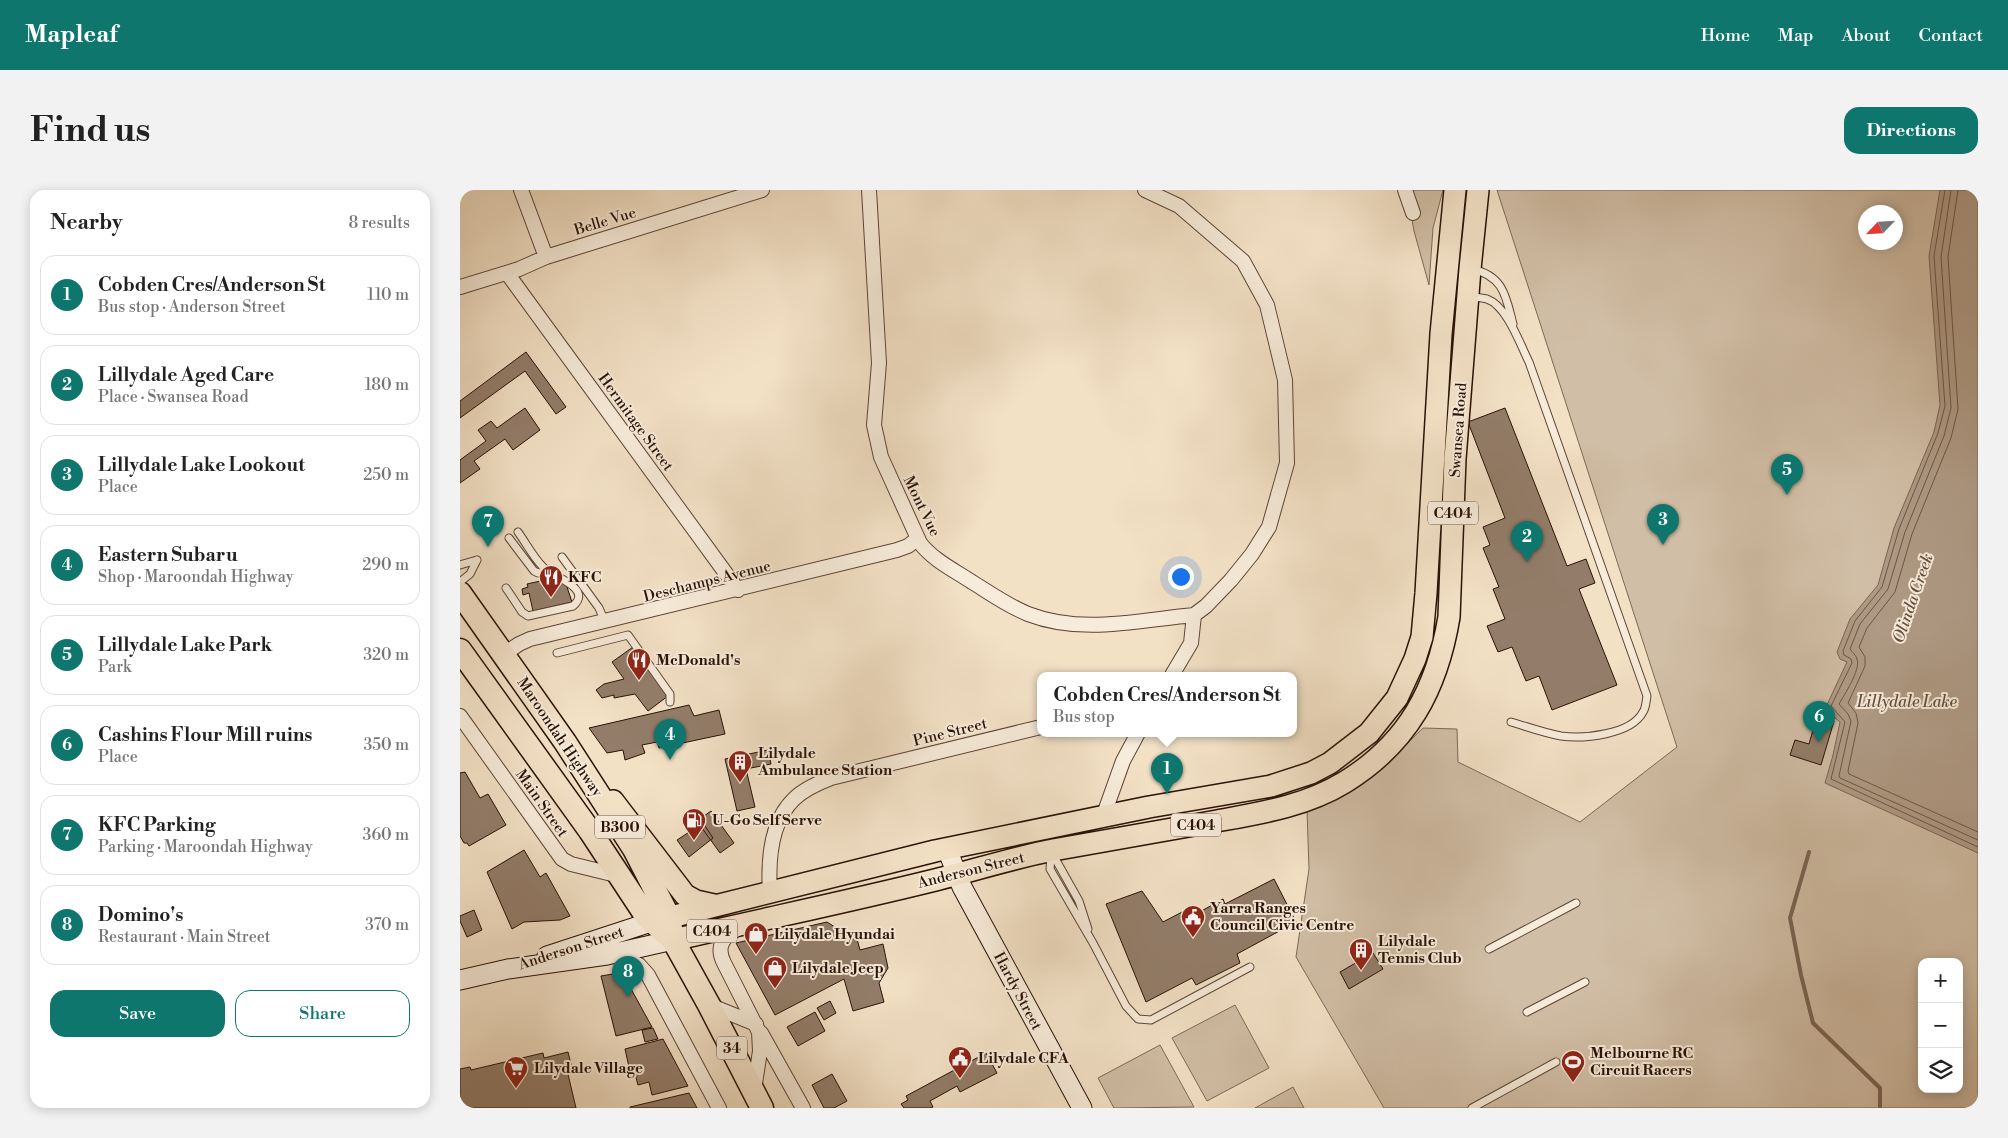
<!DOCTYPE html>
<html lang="en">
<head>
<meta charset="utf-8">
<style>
	:root { --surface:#fff; --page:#f2f2f2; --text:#222; --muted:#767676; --line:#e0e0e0; --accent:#0f766e }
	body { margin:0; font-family:"Libre Bodoni",serif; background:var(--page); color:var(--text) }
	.controls { position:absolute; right:15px; bottom:15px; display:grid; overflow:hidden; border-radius:10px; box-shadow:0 2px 12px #0003 }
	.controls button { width:45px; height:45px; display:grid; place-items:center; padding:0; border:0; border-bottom:1px solid var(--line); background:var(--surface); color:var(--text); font:25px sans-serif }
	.compass { position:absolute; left:1398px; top:15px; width:45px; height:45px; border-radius:50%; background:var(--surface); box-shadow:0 2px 12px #0003; rotate:245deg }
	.you { position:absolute; left:720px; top:386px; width:18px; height:18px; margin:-12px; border:4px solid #fff; border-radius:50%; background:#1a73e8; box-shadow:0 0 0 8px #1a73e833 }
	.badge { display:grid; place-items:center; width:32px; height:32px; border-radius:50%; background:var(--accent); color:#fff; font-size:16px; font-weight:700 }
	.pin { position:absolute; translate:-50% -41px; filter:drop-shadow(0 1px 2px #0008) }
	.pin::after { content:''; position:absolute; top:26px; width:18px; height:15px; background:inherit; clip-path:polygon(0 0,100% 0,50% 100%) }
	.popup { position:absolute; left:577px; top:482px; width:260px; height:65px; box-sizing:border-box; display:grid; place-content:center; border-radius:10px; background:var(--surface); filter:drop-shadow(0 1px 4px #0005); font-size:16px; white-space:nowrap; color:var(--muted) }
	.popup b { font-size:19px; color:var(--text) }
	.popup::after { content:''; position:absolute; left:50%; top:100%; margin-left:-10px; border:10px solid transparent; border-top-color:var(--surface) }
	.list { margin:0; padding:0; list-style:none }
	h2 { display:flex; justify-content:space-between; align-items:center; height:65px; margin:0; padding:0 20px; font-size:21px }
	h2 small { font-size:16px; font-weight:400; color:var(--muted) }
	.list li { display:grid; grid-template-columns:32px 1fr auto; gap:15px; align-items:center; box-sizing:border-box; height:80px; margin:0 10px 10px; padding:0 10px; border:1px solid var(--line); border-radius:15px }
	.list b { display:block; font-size:19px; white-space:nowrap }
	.list p { margin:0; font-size:16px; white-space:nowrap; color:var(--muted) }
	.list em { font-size:16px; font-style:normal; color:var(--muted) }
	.actions { display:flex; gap:10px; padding:15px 20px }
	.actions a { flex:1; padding:11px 0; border:1px solid var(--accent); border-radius:15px; text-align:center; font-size:18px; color:var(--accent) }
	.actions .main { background:var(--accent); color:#fff }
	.icon { flex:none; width:28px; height:28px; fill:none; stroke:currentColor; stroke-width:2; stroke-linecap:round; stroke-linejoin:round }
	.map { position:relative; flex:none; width:1518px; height:918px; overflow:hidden; border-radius:15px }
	header { display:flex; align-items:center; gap:30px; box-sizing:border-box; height:70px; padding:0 25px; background:var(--accent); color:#fff }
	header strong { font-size:24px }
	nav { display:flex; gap:28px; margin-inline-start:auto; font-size:18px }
	.intro { display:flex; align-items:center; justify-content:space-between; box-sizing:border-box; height:120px; padding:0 30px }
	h1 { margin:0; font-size:35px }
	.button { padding:12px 22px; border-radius:15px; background:var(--accent); color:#fff; font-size:18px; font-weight:700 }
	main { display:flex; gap:30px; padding:0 30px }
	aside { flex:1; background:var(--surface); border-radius:15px; box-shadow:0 2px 12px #0003 }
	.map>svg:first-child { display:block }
	.green { fill:#d1bea6; stroke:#7e6856; fill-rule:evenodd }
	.water { fill:#af9a85; stroke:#7a6353 }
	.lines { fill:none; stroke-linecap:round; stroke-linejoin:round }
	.shore { stroke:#6c5646; stroke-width:1 }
	.stream { stroke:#7a6353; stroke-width:4 }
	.building { fill:#937d6a; stroke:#2a1107 }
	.service-casing { stroke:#5c4537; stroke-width:9 }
	.minor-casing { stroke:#5c4537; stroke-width:16 }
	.secondary-casing { stroke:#2a1107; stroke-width:21 }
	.primary-casing { stroke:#2a1107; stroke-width:24 }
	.trunk-casing { stroke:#2a1107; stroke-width:25 }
	.service { stroke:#f7ecda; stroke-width:7 }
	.minor { stroke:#f7ecda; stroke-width:14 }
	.secondary { stroke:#f7ecda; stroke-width:19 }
	.primary { stroke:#f3e1c6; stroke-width:21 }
	.trunk { stroke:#f3e1c6; stroke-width:22 }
	.labels { text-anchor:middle; stroke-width:4; stroke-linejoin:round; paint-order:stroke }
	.shield { fill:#f7ecda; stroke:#685346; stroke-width:1 }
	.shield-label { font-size:14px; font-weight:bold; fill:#2a1107 }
	.street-label { font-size:15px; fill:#2a1107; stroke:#f7ecda }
	.poi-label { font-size:15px; font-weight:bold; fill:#2a1107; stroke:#f7ecda; text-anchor:start }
	.water-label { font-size:16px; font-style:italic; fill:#664f40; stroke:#f7ecda }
</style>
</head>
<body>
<header>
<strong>Mapleaf</strong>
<nav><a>Home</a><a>Map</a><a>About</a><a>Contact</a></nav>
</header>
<div class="intro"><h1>Find us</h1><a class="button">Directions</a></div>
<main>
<aside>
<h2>Nearby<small>8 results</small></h2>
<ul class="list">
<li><span class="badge">1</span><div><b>Cobden Cres/Anderson St</b><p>Bus stop · Anderson Street</p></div><em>110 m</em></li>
<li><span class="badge">2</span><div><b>Lillydale Aged Care</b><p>Place · Swansea Road</p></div><em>180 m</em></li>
<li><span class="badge">3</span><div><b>Lillydale Lake Lookout</b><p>Place</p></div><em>250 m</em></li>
<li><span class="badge">4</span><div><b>Eastern Subaru</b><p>Shop · Maroondah Highway</p></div><em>290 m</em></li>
<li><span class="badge">5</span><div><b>Lillydale Lake Park</b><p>Park</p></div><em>320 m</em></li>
<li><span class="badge">6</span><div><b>Cashins Flour Mill ruins</b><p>Place</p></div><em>350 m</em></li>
<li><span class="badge">7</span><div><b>KFC Parking</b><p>Parking · Maroondah Highway</p></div><em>360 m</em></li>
<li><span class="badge">8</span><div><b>Domino's</b><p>Restaurant · Main Street</p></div><em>370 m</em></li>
</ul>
<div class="actions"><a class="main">Save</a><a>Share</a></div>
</aside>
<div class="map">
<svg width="1518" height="918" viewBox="0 0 1518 918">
	<rect width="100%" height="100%" fill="#f3e1c6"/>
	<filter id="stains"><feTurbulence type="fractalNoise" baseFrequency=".004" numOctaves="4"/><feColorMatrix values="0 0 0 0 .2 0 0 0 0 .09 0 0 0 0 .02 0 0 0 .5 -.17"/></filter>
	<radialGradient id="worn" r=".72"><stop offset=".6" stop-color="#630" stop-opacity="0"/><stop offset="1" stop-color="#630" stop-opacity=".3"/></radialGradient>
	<path class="green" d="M945,0H983L973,38L969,95L954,41L949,12Z
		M1037,0H1518V918H924L836,767L849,679L847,620L883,604L915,585L963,538L997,539L998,572L1120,632L1217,557ZM1406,22H1436V52H1406ZM1462,772H1499V899H1462Z
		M775,815L809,878L747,911L712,848Z
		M700,855L734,917L654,918L638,888Z
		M833,897L844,918H795Z"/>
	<path class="water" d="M1480,0H1518V663L1365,593L1373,565L1380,532L1365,519L1387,472L1380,469L1377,462L1390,429L1418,395L1434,338L1474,242L1480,215L1469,66Z"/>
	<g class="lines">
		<path class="shore" d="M1485,0L1474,66L1485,216L1478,243L1439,339L1422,397L1395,431L1383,461L1384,465L1391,469L1392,473L1371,516L1385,532L1371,589L1518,657
			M1491,0L1481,67L1491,218L1484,246L1445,342L1428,399L1400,434L1390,459C1392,462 1396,465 1397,469C1401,480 1384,505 1379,514L1388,524L1391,531L1379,586L1380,588L1518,650
			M1498,0L1488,67L1498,219L1491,248L1452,344L1435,402L1407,438L1399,457L1405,467V476L1388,513L1396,523L1398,533L1388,581L1389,584L1518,642"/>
		<path class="stream" d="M1349,662L1330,728L1341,785L1353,833L1420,898V918"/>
	</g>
	<path class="building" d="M66,162L106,217L96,224L65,181L0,228V211Z
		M65,218L80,240L53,260L45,249L14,271L20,279L0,293V270L26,251L18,240L31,231L37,238Z
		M1045,218L1107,376L1126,369L1135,393L1119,399L1157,495L1092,520L1079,486L1066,491L1052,457L1038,462L1027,436L1045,429L1033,399L1039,397L1023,358L1030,355L1023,337L1045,328L1008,232Z
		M89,389V391L98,389L106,394L112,412L73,421L69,403L63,405L62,399L68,397L67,394Z
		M173,457L208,506L188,521L175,504L154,508V505L142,508L136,500L144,494L164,489L152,472Z
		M229,515L234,526L259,520L265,544L199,558L197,552L182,555L185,563L165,570L163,560L147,563L129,538Z
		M1357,526L1374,531L1361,575L1330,565L1335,550L1349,554Z
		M308,560L311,574L286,579L295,617L277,621L265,569Z
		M5,582L20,608L28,604L46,635L9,656L7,653H4L0,646V583Z
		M251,621L274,653L260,663L237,631Z
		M243,633L253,648L229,667L217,650Z
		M64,660L80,687L86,683L110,726L100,730L64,732L52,739L27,682Z
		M814,689L836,732L777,764L780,773L736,795L732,788L686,812L646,714L682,701L703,732L724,721L727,729L763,709L765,714Z
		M14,720L22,740L7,747L0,731V726Z
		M367,732L395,750L397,749L400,760L423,754L428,778L419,793L424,812L393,821L384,789L315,825L276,753Z
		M913,763L923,779L889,799L880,782Z
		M160,779L192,837L156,846L141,786L153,784V781Z
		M370,811L376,823L364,830L357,818Z
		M355,822L365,841L338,856L327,837Z
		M193,838L198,849L185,852L182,840Z
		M203,849L228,896L192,905L189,892L178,895L173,876L169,877L165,859Z
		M108,862L112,878L107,880L116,918H0V879L10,877L11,880L83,863L84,868Z
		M526,863L537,883L500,902L497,896L470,911L473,917L471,918H444L441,914L448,910L446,906Z
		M372,884L387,911L374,918H364L352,895Z
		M229,903L237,918H170V917Z"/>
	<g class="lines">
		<g class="service-casing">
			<path id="service" d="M1012,79C1044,86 1046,107 1053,134
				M1011,107C1016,107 1022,108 1027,109C1047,116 1060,154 1069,172L1187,506C1186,511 1186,518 1183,522C1171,545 1123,549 1101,546C1084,543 1068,537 1051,532
				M49,348L74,381L78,383L90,381
				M102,367L139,418L145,432
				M0,375L17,370
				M0,392L10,384L17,370
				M46,398L62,422L68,426L113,416C134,398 91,386 83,377C73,367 66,353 58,342
				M97,463L168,445L210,504V512
				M592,663L619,711L628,739
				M591,664L590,679L633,753L666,816L678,829L691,830L790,777
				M1029,759L1116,713
				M1067,822L1125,792
				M1012,918L1096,872"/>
		</g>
		<g class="minor-casing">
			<path id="minor" d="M61,0L86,67
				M409,0L419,173L414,235L421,267L460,353C473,370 494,380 512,392C530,403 548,416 568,424C622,445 679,430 734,425
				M685,0L719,16L783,71L807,115L825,190L827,273L809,337L792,364L771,390L746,416L734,425L731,453L712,485
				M945,0L953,23
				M47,83L278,400
				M0,97L59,79L86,67L302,0
				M44,464L59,454L70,449L437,360L448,356L457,349
				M0,526L102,669L111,674L160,686
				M643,627L663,571L678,543
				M310,703C308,673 310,632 334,609C344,599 358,593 371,588L581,537
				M277,739C262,748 256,757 264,773L299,842L300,861L294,900
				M155,763L179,775L188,785L259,918
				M249,815L296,834
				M301,843L343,918"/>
		</g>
		<g class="secondary-casing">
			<path id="secondary" d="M487,659L502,697L622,918
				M87,766L191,732
				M0,790L48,779L147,765L213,750"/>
		</g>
		<g class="primary-casing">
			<path id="primary" d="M153,611L225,705L236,711L254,715
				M191,732L475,661L689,617L811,596L851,583L870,573L909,543L937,508L955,469L962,447L966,403L981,144L995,0
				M213,750C299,730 386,712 471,691C512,681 552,668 593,660C648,650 702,641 757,631C801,623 846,616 885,592C948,553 977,499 989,427L995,269L1010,79L1018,0"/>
		</g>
		<g class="trunk-casing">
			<path id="trunk" d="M0,403L105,552L174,659L209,727L213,750L249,815L302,918
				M0,460L130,641L186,726L213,750"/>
		</g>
		<use href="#service" class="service"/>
		<use href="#minor" class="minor"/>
		<use href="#secondary" class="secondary"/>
		<use href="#primary" class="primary"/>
		<use href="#trunk" class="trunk"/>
	</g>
	<defs>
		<g id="restaurant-pin" transform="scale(1.25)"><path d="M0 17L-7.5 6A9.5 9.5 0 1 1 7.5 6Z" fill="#8f2418" stroke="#f7ecda"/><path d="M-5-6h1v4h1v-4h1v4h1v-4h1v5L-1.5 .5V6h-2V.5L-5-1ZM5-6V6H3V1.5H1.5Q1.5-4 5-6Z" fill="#fff"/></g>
		<g id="building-pin" transform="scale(1.25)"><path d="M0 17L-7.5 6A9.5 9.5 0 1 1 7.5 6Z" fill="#8f2418" stroke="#f7ecda"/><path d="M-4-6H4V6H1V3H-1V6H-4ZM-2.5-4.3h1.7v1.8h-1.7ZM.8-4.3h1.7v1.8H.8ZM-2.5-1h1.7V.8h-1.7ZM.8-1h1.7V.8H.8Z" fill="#fff"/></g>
		<g id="fuel-pin" transform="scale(1.25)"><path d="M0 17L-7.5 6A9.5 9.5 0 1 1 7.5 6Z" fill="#8f2418" stroke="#f7ecda"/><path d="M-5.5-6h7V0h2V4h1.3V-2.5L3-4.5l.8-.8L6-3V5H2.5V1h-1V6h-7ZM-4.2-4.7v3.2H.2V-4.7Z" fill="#fff"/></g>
		<g id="civic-pin" transform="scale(1.25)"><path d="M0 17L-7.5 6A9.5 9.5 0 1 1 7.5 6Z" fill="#8f2418" stroke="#f7ecda"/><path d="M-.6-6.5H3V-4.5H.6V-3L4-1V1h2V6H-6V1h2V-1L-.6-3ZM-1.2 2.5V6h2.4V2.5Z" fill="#fff"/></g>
		<g id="shop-pin" transform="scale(1.25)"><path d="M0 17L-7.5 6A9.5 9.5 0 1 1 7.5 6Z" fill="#8f2418" stroke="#f7ecda"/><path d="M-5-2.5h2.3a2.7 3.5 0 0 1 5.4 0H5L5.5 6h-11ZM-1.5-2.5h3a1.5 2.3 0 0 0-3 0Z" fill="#fff"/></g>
		<g id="stadium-pin" transform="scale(1.25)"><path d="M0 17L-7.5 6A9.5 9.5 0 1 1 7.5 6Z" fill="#8f2418" stroke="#f7ecda"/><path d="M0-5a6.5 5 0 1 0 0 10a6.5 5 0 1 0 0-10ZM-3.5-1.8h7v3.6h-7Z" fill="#fff"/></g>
		<g id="supermarket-pin" transform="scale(1.25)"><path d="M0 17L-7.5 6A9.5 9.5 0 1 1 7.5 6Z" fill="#8f2418" stroke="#f7ecda"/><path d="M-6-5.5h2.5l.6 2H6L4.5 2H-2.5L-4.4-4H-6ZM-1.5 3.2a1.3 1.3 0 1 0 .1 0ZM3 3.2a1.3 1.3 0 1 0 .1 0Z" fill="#fff"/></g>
	</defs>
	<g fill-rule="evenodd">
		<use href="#restaurant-pin" x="91" y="387"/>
		<use href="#restaurant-pin" x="179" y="470"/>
		<use href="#building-pin" x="280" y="572"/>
		<use href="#fuel-pin" x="234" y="630"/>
		<use href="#civic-pin" x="733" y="727"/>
		<use href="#shop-pin" x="296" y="744"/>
		<use href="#building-pin" x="901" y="760"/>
		<use href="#shop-pin" x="315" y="778"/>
		<use href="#civic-pin" x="500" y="868"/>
		<use href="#stadium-pin" x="1113" y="872"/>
		<use href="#supermarket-pin" x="56" y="878"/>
	</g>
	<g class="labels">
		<g class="shield">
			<rect x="968" y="311.5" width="50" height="23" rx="4"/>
			<rect x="711" y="623.5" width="50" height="23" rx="4"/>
			<rect x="135" y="625.5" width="50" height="23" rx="4"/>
			<rect x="227" y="729.5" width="50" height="23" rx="4"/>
			<rect x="257" y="846.5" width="30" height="23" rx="4"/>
		</g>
		<g class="shield-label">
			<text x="993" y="328">C404</text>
			<text x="736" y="640">C404</text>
			<text x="160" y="642">B300</text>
			<text x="252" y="746">C404</text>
			<text x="272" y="863">34</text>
		</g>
		<g class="street-label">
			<text transform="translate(145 31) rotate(-17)" y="5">Belle Vue</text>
			<text transform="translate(176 232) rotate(54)" y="5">Hermitage Street</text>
			<text transform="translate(998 240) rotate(-86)" y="5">Swansea Road</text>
			<text transform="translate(462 316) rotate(64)" y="5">Mont Vue</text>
			<text transform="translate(247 391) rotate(-14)" y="5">Deschamps Avenue</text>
			<text transform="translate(490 542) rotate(-14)" y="5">Pine Street</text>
			<text transform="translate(100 547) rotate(56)" y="5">Maroondah Highway</text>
			<text transform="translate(82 613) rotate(55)" y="5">Main Street</text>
			<text transform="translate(511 680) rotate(-14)" y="5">Anderson Street</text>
			<text transform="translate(111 758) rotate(-18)" y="5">Anderson Street</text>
			<text transform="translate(558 801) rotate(62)" y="5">Hardy Street</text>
		</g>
		<g class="poi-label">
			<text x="108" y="392">KFC</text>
			<text x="196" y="475">McDonald's</text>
			<text x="298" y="568">Lilydale<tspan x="298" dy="17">Ambulance Station</tspan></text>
			<text x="252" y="635">U-Go Self Serve</text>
			<text x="750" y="723">Yarra Ranges<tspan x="750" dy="17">Council Civic Centre</tspan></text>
			<text x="314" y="749">Lilydale Hyundai</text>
			<text x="918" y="756">Lilydale<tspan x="918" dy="17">Tennis Club</tspan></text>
			<text x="332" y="783">Lilydale Jeep</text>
			<text x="1130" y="868">Melbourne RC<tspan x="1130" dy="17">Circuit Racers</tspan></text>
			<text x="518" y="873">Lilydale CFA</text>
			<text x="74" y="883">Lilydale Village</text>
		</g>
		<g class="water-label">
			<text transform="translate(1452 408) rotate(-71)" y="6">Olinda Creek</text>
			<text x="1447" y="517">Lillydale Lake</text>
		</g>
	</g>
	<rect width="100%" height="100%" filter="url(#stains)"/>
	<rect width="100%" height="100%" fill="url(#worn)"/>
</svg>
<div class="controls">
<button>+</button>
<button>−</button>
<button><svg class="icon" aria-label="layers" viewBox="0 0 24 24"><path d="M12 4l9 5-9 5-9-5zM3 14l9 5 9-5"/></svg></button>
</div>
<svg class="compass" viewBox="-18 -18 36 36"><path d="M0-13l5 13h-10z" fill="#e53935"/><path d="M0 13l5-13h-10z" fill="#767676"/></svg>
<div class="you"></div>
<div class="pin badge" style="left:707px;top:604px">1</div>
<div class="popup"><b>Cobden Cres/Anderson St</b>Bus stop</div>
<div class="pin badge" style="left:1067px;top:372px">2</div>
<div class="pin badge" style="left:1203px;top:355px">3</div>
<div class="pin badge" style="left:210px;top:570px">4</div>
<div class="pin badge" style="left:1327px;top:305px">5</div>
<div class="pin badge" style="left:1359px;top:552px">6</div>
<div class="pin badge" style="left:28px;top:357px">7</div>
<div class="pin badge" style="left:168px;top:807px">8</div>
</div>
</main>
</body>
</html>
